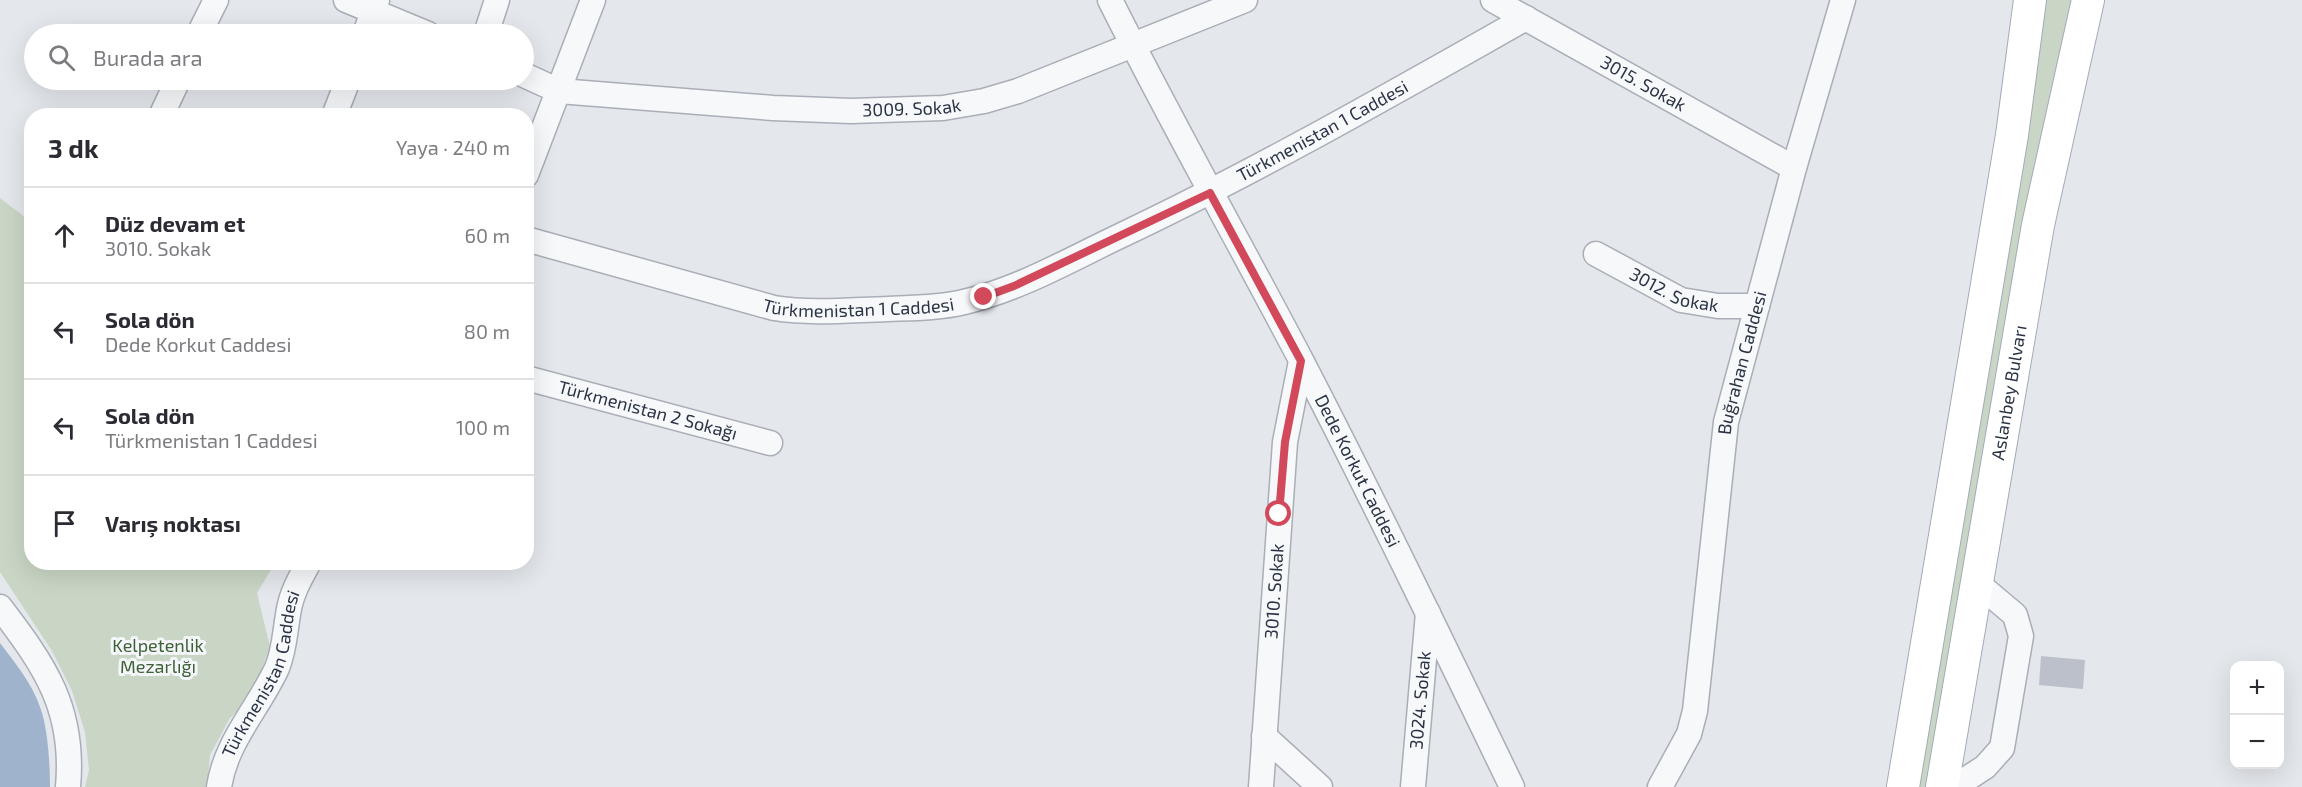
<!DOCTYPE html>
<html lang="tr">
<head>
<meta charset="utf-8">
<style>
	:root { --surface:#fff; --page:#f7f7f7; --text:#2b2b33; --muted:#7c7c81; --line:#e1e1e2 }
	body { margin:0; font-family:"Exo 2",sans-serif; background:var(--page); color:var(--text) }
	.controls { position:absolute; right:18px; bottom:18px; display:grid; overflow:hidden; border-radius:12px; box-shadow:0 6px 24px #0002 }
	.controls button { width:54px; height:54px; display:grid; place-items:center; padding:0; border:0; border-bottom:2px solid var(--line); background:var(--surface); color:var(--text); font:30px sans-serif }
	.stop { position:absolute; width:18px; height:18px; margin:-14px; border:4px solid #d1495b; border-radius:50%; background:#fff }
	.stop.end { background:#d1495b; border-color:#fff; box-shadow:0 2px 6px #0008 }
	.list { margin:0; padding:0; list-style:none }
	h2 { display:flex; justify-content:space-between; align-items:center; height:78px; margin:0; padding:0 24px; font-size:26px }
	h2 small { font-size:20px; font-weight:400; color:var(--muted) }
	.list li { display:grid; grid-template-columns:39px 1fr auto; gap:18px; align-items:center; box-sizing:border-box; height:96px; padding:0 24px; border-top:2px solid var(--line) }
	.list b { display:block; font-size:22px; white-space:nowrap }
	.list p { margin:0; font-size:20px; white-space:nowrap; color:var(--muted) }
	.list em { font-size:20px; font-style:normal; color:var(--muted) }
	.icon { flex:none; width:33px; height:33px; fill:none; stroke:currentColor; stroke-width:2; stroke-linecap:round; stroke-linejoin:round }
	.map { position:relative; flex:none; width:2302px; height:787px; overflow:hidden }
	.search { position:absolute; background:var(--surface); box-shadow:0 6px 24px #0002; left:24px; top:24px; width:510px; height:66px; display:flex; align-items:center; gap:15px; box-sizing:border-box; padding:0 21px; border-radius:33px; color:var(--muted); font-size:22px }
	.panel { position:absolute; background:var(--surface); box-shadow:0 6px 24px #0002; left:24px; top:108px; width:510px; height:462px; border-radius:24px }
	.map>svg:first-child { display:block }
	.green { fill:#c9d6c5 }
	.water { fill:#9fb4cc }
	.building { fill:#bbc0ca }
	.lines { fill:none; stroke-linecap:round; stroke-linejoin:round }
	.minor-casing { stroke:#a9aeb7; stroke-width:27 }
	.major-casing { stroke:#a3abb8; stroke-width:34 }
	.minor { stroke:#f7f8fa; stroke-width:24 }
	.major { stroke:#fff; stroke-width:32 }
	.route { stroke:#d1495b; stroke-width:8 }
	.labels { text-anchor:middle; stroke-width:6; stroke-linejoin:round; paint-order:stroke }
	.street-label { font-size:18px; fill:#2b3445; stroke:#f4f6f9 }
	.park-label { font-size:18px; fill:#3f6138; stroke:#f4f6f9 }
</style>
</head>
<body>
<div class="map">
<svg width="2302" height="787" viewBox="0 0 2302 787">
	<rect width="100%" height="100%" fill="#e4e7ec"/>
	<path class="green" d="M2045,0H2074L1931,787H1916Z
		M0,198L31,222L32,562L275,563L257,593L270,647L250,699L230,718L210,755L207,787H85L89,770L85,732L72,691L52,651L0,572Z"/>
	<path class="water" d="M0,643C15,663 32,683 40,707C48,728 50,765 50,787H0Z"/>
	<path class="building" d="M2041,656L2085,660L2083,689L2039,685Z"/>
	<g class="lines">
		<g class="minor-casing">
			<g id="minor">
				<path d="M346,0L428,34"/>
				<path id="s1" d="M1110,0C1171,122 1238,240 1301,360C1374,501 1443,644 1512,787"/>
				<path id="s2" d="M1493,0L1794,168"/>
				<path d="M199,34L216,0"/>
				<path d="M365,34L377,0"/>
				<path d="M486,34L497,0"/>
				<path id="s3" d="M524,75L559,91L773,108L851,111L943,108L984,101L1018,91L1245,0"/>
				<path d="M161,116L178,80"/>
				<path d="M334,116L348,80"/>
				<path d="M526,175L593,0"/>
				<path id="s4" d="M526,239L774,308C812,314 850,310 888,309C913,308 939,308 964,302C1020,289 1071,259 1122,235C1261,169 1393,93 1526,18"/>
				<path id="s5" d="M1596,254L1681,300L1718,306H1757"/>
				<path id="s6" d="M526,378L770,443"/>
				<path d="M0,607C45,666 75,709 68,787"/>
				<path d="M1264,736L1320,787"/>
				<path id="s7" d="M219,787C226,741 258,709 277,668C285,649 285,629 289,609C292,592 301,577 309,562"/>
				<path id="s8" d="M1261,787L1285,442L1301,361"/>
				<path id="s9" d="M1413,787L1428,613"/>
				<path id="s10" d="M1660,787L1689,734L1695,711L1726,422L1794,168L1843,0"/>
				<path d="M1954,787L1985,767L2002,748L2021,636L2015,615L1977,583"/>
			</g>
		</g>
		<g class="major-casing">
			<g id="major">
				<path d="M1903,787L2012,135L2030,0"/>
				<path id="s11" d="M1942,787L2038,225L2088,0"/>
			</g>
		</g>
		<use href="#minor" class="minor"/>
		<use href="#major" class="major"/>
	</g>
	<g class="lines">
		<path class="route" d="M984,297L1014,286L1210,193L1301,361L1285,442L1279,514"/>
	</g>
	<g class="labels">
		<g class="street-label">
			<text dy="6" stroke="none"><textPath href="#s2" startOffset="172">3015. Sokak</textPath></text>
			<text dy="6" stroke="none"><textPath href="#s3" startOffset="392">3009. Sokak</textPath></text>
			<text dy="6" stroke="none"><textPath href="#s4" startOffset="846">Türkmenistan 1 Caddesi</textPath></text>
			<text dy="6" stroke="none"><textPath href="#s5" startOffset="87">3012. Sokak</textPath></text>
			<text dy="6" stroke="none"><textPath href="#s4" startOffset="342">Türkmenistan 1 Caddesi</textPath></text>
			<text dy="6" stroke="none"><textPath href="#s10" startOffset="436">Buğrahan Caddesi</textPath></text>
			<text dy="6" stroke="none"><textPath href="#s11" startOffset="400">Aslanbey Bulvarı</textPath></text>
			<text dy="6" stroke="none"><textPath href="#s6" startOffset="126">Türkmenistan 2 Sokağı</textPath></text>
			<text dy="6" stroke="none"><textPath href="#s1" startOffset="532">Dede Korkut Caddesi</textPath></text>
			<text dy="6" stroke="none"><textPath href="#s8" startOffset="196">3010. Sokak</textPath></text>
			<text dy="6" stroke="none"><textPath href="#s7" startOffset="122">Türkmenistan Caddesi</textPath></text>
			<text dy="6" stroke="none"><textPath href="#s9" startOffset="87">3024. Sokak</textPath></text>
		</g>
		<g class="park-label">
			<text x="158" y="652">Kelpetenlik<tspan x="158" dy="21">Mezarlığı</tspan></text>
		</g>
	</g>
</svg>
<div class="controls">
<button>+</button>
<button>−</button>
</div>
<div class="stop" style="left:1279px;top:514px"></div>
<div class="stop end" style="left:984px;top:297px"></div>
<div class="search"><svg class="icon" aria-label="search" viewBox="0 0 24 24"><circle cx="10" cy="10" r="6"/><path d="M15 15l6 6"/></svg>Burada ara</div>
<section class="panel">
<h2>3 dk<small>Yaya · 240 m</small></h2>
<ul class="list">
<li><svg class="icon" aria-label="ahead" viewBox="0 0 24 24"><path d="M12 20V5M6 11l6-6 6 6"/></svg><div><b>Düz devam et</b><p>3010. Sokak</p></div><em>60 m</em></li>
<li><svg class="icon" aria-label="left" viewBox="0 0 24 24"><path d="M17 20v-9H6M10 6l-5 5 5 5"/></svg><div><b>Sola dön</b><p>Dede Korkut Caddesi</p></div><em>80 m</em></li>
<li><svg class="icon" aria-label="left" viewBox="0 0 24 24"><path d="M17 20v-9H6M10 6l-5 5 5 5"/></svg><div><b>Sola dön</b><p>Türkmenistan 1 Caddesi</p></div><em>100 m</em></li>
<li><svg class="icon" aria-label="arrive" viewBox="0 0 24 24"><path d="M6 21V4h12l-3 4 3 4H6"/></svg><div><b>Varış noktası</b></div></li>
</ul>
</section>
</div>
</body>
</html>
